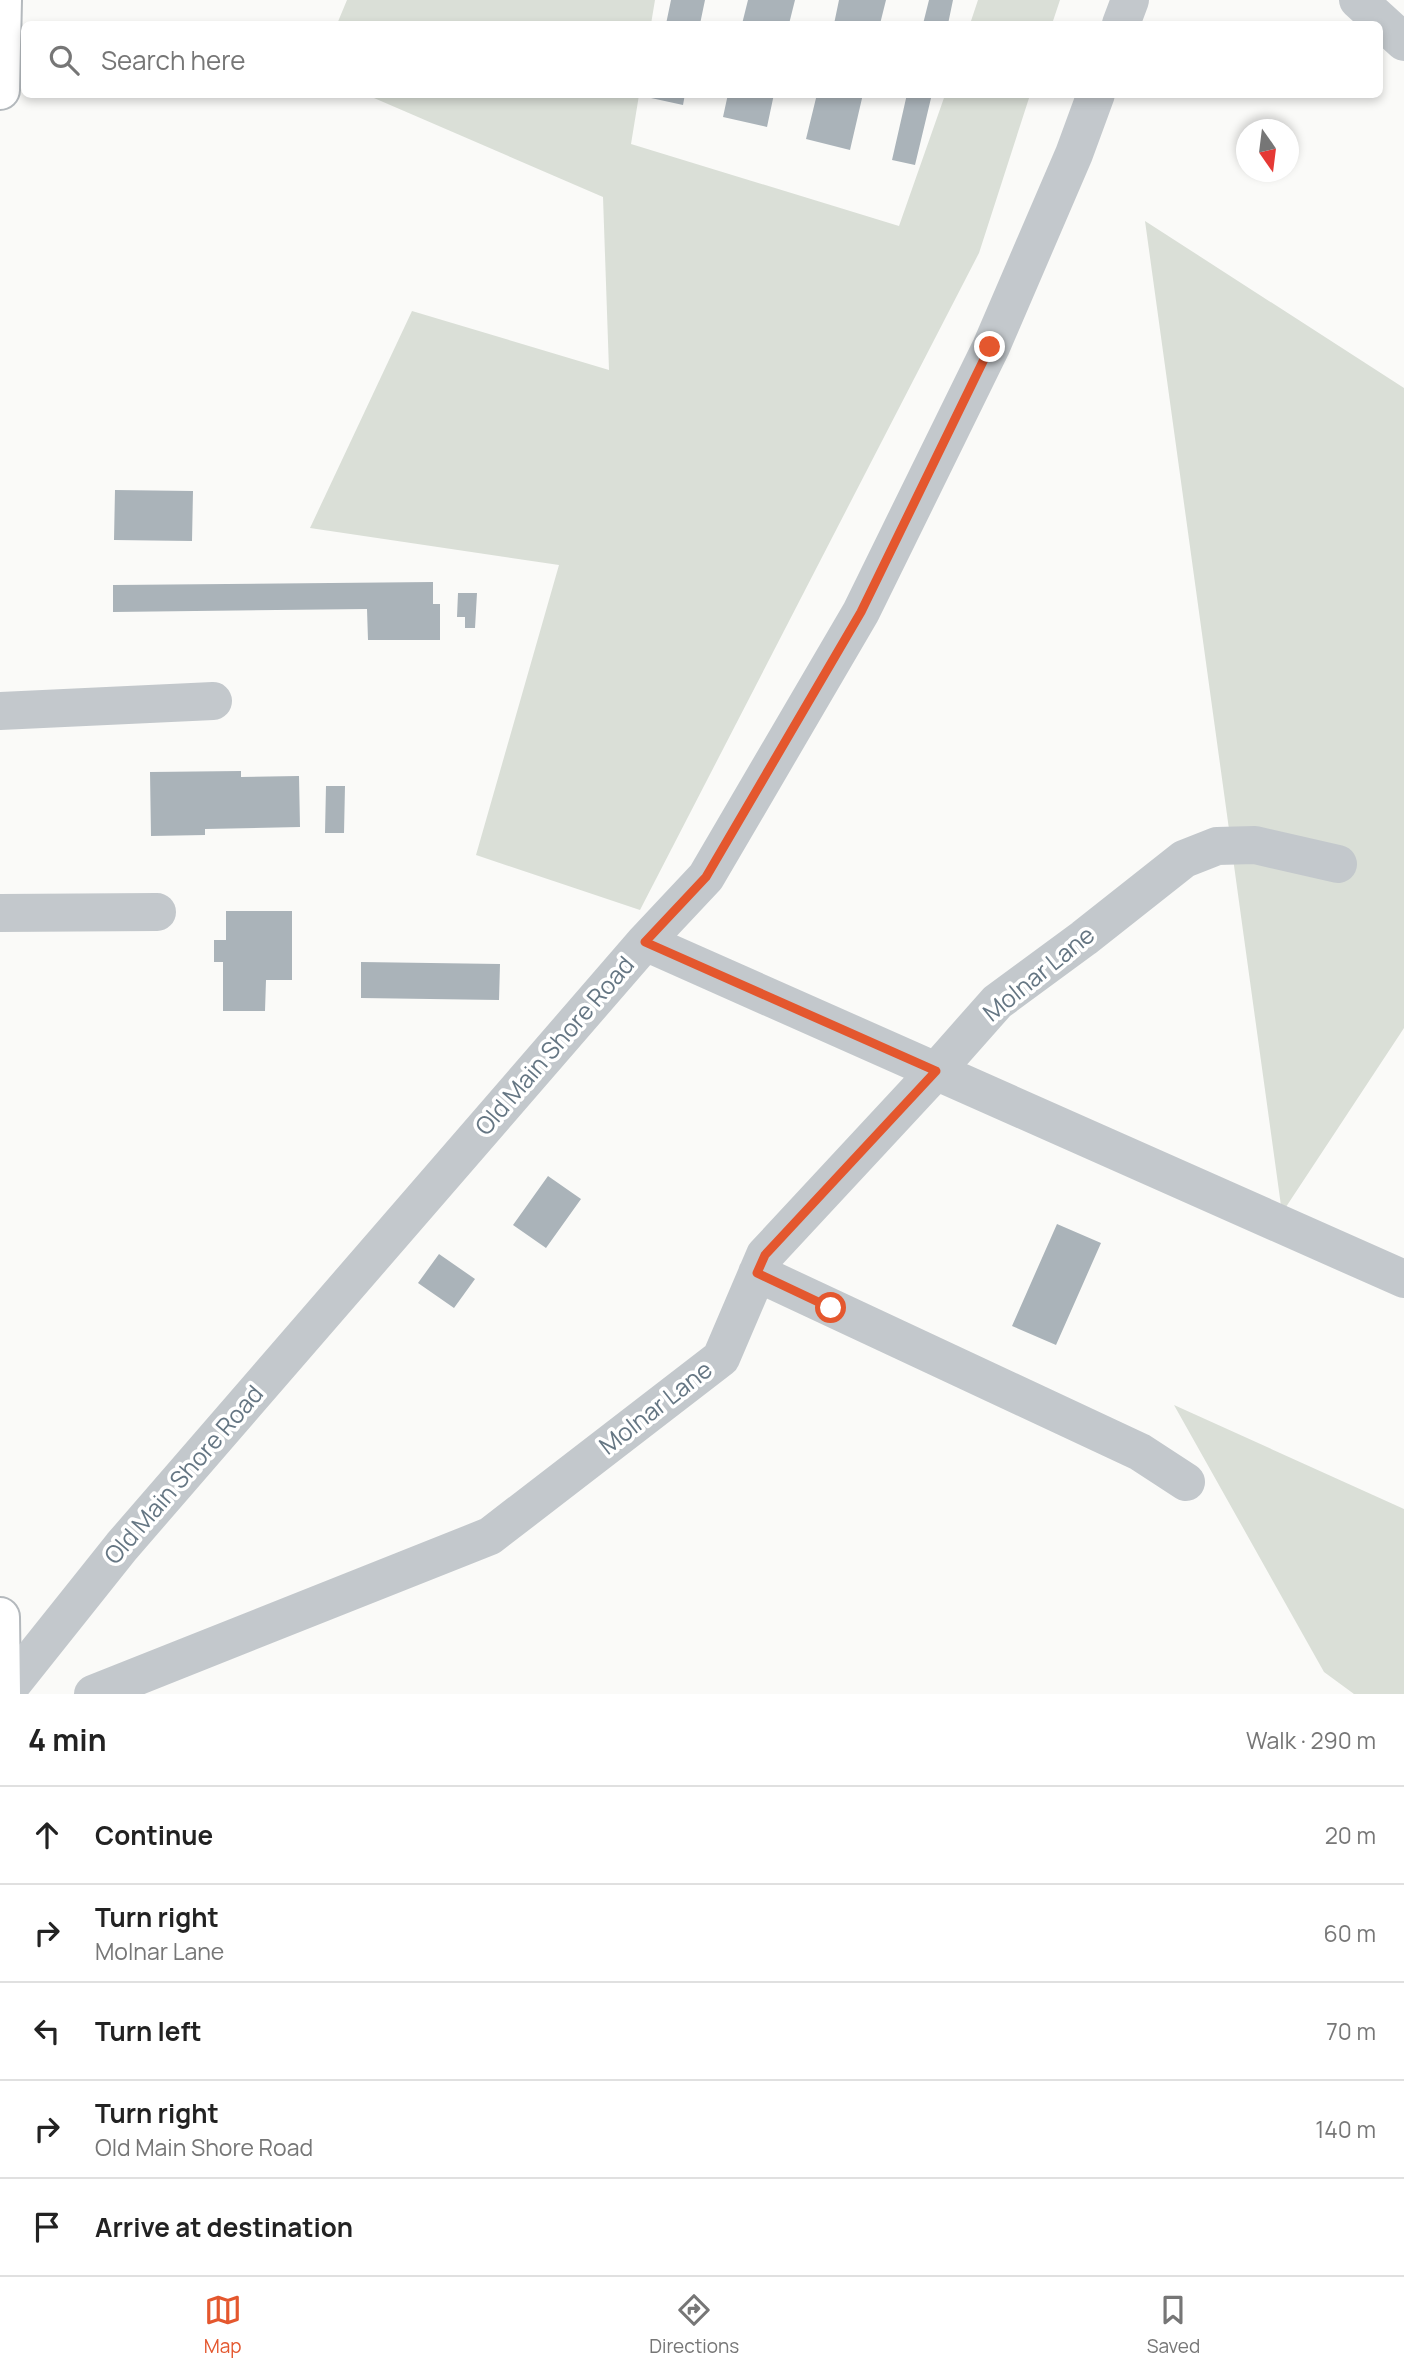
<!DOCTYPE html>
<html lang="en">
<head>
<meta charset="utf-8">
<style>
	:root { --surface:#fff; --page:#f2f2f2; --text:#222; --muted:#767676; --line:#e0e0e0; --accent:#e4572e }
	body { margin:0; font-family:Manrope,sans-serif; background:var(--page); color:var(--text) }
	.compass { position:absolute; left:1236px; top:119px; width:63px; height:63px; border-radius:50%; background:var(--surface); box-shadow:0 4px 10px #0003; rotate:166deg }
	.stop { position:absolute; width:21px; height:21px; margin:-16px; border:5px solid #e4572e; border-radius:50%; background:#fff }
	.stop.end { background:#e4572e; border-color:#fff; box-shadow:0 2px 7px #0008 }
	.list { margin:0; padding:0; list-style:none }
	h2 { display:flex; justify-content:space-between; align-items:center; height:91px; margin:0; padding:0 28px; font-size:30px }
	h2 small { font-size:23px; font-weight:400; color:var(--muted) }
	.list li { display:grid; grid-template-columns:46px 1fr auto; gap:21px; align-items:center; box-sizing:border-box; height:98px; padding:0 28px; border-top:2px solid var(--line) }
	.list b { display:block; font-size:26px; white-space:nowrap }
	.list p { margin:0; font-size:23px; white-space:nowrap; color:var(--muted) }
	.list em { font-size:23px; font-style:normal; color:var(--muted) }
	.icon { flex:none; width:38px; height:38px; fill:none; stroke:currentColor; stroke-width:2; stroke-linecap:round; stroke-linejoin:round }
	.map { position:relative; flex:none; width:1404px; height:1694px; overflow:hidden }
	.search { position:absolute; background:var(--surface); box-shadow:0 4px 10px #0003; left:21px; right:21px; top:21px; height:77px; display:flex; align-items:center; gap:18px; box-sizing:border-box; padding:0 24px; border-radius:10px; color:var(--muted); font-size:26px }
	.sheet { height:581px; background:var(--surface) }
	nav { display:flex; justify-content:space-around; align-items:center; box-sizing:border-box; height:98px; border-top:2px solid var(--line); background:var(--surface); font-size:19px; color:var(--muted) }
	nav a { display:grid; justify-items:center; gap:4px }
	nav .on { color:var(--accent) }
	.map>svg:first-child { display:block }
	.green { fill:#dadfd7 }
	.building { fill:#aab3b9 }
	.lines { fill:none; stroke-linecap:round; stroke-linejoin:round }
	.highway-casing { stroke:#b4b9bd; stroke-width:42 }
	.minor { stroke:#c3c8cc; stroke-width:38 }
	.highway { stroke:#fff; stroke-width:38 }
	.route { stroke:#e4572e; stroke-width:9 }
	.labels { text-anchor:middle; stroke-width:7; stroke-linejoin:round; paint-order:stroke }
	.street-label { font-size:24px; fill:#657683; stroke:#fff }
</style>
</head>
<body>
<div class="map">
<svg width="1404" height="1694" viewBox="0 0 1404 1694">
	<rect width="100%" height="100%" fill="#fafaf8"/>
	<path class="green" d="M347,0H655L651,24H337Z
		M978,0H1060L1052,24H970Z
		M367,95H639L631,144L899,226L945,95H1030L979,253L640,910L476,855L559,565L310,528L412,311L609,370L603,197Z
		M1145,221L1404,388V1028L1282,1213Z
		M1174,1405L1404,1509V1694H1354L1324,1672Z"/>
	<path class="building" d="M671,0H705L700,24H666Z
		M748,0H795L789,24H742Z
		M839,0H886L880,24H834Z
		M929,0H953L948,24H923Z
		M651,94H685L683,105L651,98Z
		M728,94H774L767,127L723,117Z
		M817,94H863L850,150L806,139Z
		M907,94H932L915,165L892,160Z
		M115,490L193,491L192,541L114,540Z
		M433,582V604H440V640H368L367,609L113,612V585Z
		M458,593H477L475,628H465V617H457Z
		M241,771V777L299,776L300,827L205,829V835L151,836L150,772Z
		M326,786H345L344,833H325Z
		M226,911H292V980H266L265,1011H223V962H214V940H226Z
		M361,962L500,964L499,1000L361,998Z
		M548,1176L581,1199L546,1248L513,1225Z
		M1057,1224L1101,1243L1056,1345L1012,1326Z
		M439,1254L475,1279L454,1308L418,1283Z"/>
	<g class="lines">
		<g class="highway-casing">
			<path id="highway" d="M0,90L2,0
				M0,1617L1,1694"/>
		</g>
		<path class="minor" d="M1358,0L1404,42
			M1121,24L1130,0
			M0,711L213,701
			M0,913L157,912
			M645,942L1404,1279
			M757,1273L1140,1452L1186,1482
			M4,1694L122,1546L645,942L706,877L861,612L991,347L1074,154L1096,94
			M93,1694L490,1536L721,1358L765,1255L936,1071L997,1002L1084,938L1184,859L1217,846L1255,845L1338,864"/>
		<use href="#highway" class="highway"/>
	</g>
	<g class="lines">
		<path class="route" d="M831,1308L757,1273L765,1255L936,1071L645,942L706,877L861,612L990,347"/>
	</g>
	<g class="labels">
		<g class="street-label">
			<text transform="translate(1039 974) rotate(-39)" y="8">Molnar Lane</text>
			<text transform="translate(555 1046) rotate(-49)" y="8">Old Main Shore Road</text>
			<text transform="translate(656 1408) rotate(-38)" y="8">Molnar Lane</text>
			<text transform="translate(184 1475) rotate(-49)" y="8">Old Main Shore Road</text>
		</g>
	</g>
</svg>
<svg class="compass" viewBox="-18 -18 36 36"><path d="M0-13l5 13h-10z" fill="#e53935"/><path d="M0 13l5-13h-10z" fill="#767676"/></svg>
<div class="stop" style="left:831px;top:1308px"></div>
<div class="stop end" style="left:990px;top:347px"></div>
<div class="search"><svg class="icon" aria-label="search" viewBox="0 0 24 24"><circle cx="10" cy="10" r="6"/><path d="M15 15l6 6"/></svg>Search here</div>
</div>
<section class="sheet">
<h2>4 min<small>Walk · 290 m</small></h2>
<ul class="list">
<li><svg class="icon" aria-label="ahead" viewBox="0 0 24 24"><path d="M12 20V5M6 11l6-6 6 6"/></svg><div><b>Continue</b></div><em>20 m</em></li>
<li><svg class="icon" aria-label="right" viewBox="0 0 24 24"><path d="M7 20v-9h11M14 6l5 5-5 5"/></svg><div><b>Turn right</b><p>Molnar Lane</p></div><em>60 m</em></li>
<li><svg class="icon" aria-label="left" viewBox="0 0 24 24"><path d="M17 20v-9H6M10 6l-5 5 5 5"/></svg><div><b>Turn left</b></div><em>70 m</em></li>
<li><svg class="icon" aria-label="right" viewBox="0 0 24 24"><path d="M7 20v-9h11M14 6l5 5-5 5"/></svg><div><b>Turn right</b><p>Old Main Shore Road</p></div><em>140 m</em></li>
<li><svg class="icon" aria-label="arrive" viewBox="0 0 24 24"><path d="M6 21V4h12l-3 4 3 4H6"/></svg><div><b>Arrive at destination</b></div></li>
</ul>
</section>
<nav>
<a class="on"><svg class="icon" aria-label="map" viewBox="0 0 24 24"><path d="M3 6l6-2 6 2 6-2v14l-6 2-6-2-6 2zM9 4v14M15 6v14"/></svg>Map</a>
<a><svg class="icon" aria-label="directions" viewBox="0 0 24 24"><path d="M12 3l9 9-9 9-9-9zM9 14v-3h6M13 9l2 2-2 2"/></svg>Directions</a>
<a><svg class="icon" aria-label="saved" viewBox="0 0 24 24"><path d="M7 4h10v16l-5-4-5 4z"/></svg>Saved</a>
</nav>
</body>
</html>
